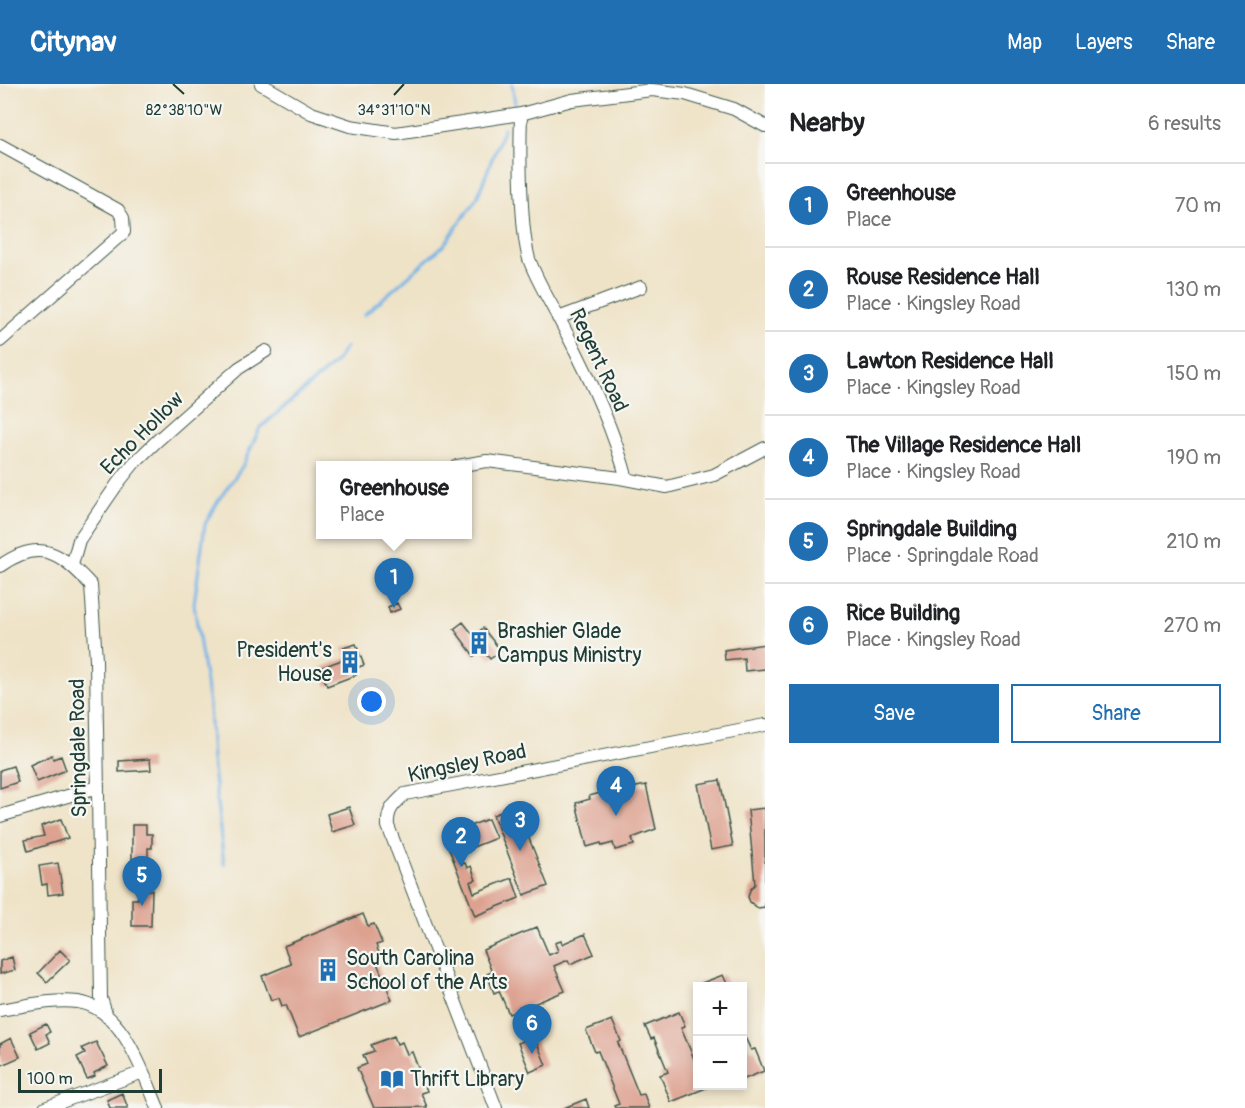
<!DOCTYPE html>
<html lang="en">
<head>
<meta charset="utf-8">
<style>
	:root { --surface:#fff; --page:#f2f2f2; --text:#202124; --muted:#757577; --line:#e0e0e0; --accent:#1f6fb2 }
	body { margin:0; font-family:Pangolin,sans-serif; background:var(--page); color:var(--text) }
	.controls { position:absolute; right:18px; bottom:18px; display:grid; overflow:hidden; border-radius:0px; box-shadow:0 3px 9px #0003 }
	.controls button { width:54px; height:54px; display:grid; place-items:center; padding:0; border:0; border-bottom:2px solid var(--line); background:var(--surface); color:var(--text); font:30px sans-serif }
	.scale { position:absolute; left:18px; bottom:15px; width:144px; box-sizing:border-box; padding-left:6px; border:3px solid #1f3d34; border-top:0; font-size:16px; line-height:21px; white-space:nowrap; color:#1f3d34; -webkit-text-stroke:4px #f6f6f2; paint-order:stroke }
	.you { position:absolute; left:372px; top:618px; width:21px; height:21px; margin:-15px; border:4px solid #fff; border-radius:50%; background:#1a73e8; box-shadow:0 0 0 9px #1a73e833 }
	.badge { display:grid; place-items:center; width:39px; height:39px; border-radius:50%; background:var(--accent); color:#fff; font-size:20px; font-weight:700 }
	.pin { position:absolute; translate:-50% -50px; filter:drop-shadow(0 2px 3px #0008) }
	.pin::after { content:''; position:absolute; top:32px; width:21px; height:18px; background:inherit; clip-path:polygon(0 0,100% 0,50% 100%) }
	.popup { position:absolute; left:316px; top:377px; width:156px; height:78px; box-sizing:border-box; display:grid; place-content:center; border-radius:0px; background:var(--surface); filter:drop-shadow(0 2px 4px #0005); font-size:20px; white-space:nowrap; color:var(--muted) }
	.popup b { font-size:22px; color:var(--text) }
	.popup::after { content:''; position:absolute; left:50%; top:100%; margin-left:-12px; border:12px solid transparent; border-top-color:var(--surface) }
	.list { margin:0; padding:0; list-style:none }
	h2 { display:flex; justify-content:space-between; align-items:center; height:78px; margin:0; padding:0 24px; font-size:26px }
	h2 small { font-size:20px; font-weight:400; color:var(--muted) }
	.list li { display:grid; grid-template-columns:39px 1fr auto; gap:18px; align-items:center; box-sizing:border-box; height:84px; padding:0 24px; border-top:2px solid var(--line) }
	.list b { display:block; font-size:22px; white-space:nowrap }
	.list p { margin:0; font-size:20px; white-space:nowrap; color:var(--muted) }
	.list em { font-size:20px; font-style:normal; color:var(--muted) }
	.actions { display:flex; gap:12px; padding:18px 24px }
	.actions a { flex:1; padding:14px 0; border:2px solid var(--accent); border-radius:0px; text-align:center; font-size:21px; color:var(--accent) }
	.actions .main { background:var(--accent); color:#fff }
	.map { position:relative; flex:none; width:765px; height:1024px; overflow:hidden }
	header { display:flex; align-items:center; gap:36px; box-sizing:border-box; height:84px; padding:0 30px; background:var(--accent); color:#fff }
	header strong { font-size:28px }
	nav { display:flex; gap:33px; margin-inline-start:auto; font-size:21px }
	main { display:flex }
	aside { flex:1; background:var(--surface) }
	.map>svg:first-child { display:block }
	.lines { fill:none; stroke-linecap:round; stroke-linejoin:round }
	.stream { stroke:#73b3e6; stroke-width:3 }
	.building { fill:#dda190 }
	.street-casing { stroke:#3e564a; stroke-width:14 }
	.street { stroke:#fff; stroke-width:12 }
	.ticks { fill:none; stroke:#1f3d34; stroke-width:2 }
	.labels { text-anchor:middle; stroke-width:4.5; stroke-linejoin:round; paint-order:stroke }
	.street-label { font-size:21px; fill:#1f3d34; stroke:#f6f6f2 }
	.poi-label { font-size:21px; fill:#1f3d34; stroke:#f6f6f2; text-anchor:start }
	.ticks-label { font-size:15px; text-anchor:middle; fill:#1f3d34; stroke:#f6f6f2; stroke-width:4.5; stroke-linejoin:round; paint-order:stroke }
</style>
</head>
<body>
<header>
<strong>Citynav</strong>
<nav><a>Map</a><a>Layers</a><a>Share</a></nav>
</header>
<main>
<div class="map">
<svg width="765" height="1024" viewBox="0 0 765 1024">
	<rect width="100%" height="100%" fill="#f6f6f2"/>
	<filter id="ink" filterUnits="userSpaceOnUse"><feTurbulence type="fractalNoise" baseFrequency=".0167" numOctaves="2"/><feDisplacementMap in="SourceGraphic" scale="12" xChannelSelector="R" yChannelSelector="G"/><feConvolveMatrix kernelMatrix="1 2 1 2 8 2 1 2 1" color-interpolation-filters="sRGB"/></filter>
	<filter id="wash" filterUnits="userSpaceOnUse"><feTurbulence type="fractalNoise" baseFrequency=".008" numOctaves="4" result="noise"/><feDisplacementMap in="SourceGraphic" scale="24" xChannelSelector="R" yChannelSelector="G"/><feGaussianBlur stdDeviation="1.35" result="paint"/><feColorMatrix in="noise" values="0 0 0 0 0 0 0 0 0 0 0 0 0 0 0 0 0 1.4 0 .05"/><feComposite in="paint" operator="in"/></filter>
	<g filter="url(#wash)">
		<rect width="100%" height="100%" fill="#efe3c7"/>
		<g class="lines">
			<path class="stream" d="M512,0L515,19
				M364,231L444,161L477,114L504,44
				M224,780L212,676L209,620L194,520L205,440L220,414L242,383L260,344L335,279L346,263"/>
		</g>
		<g id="blocks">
			<path class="building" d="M397,519L400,525L390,529L388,523Z
				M463,538L474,552L483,544L501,567L490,575L482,565L474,572L454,545Z
				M356,560L364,581L354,585L356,591L327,602L320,584L347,574L343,564Z
				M765,560V585L745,587L744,574L725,576L724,566Z
				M52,671L53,675L61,672L66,686L37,698L30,681Z
				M150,675L151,686L119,688V677Z
				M13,682L18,698L0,704V686Z
				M720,696L733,762L711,766L698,700Z
				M631,701L632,704L646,701L656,745L632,754L634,761L615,766L613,759L602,762L601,759L587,763L576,719L590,715L589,712Z
				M516,722L548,802L524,811L493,731Z
				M349,723L355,741L332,748L327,730Z
				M765,724V823L758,824L750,818L748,813L750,806L755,800L748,726Z
				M61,735L68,754L28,767L25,756L44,752L41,742Z
				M488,735L496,754L458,769L462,780L465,779L467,784L471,782L476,796L470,798L474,809L512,794L519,814L475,832L444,752Z
				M132,741H146V750H152V764H148V775H132Z
				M58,779L63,809L48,811L47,800L42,801L39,782Z
				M138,806H152L151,842H132V815H138Z
				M363,830L368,842L374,840L382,859L376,861L380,872L375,874L392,916L299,953L286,921L282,922L279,914L271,916L262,892L291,880L284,862Z
				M537,843L549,871L558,867L555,859L561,857L562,860L585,850L594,870L570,880L568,876L554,882L565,907L509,930L499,907L494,909L487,890L492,888L483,866Z
				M60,866L70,876L47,898L38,889Z
				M12,873L15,886L0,890V877Z
				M723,891L728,902H694Z
				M679,928L685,942L681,944L695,977L698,975V1002H711L671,1018L660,991L668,988L654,954L651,955L645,942Z
				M612,936L621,957L618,959L639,1011L644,1010L649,1024H615L614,1022L619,1020L598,967L595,968L586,946Z
				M46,940L50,948L46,950L50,959L38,965L30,948Z
				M742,947L751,966L755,965L764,987L742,996Z
				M394,952L397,960L402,958L407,970L412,968L427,1007L421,1009L427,1023L374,1024L357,984L367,980L363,971L374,967L371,961Z
				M534,952L546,981L530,988L518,959Z
				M11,954L20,973L2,981L0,977V960Z
				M96,958L108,982L94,989L95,992L87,995L77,973L85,969L82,964Z
				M122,1009L128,1024H110L107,1016Z
				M586,1015L589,1024H564Z"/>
		</g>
	</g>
	<g filter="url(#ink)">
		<use href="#blocks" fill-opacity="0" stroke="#3e564a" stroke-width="1.5"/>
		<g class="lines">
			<g class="street-casing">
				<path id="street" d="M261,0L311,29L350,42L396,49L521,30L572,16L652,6L685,10L734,25L765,42
					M521,30C520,60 520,90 522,121C523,139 524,157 529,175C538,200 554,224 566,248C589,292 614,348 627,395
					M0,61L118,126L123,134L124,148L0,257
					M558,234L641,203
					M457,382L487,377L620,394L667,403L714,391L765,364
					M72,481L79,456L118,399L134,379L158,356L239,284L266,267
					M0,482C40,453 61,469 91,501L96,576L101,914L107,933
					M0,732L98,703
					M0,926C25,922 52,915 78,918C123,924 143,989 158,1024
					M45,1024L143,988
					M496,1024L388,742C387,726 393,721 405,710L765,641"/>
			</g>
			<use href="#street" class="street"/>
		</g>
	</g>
	<path class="ticks" d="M173,0L184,10M394,11L404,0"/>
	<defs>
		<g id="building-bare" transform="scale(1.8)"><path d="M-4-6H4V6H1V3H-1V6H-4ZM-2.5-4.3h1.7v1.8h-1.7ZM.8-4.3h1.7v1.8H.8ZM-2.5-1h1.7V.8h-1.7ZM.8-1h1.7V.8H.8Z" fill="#1f6fb2" stroke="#f6f6f2" stroke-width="2.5" paint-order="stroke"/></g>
		<g id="library-bare" transform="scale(1.8)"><path d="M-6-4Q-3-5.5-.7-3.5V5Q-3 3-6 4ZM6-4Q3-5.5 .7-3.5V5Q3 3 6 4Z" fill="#1f6fb2" stroke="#f6f6f2" stroke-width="2.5" paint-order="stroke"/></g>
	</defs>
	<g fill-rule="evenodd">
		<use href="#building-bare" x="479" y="559"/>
		<use href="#building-bare" x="350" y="578"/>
		<use href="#building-bare" x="328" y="886"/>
		<use href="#library-bare" x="392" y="995"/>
	</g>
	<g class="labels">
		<g class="street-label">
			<text transform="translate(599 276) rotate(65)" y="7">Regent Road</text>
			<text transform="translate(142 349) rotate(-45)" y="7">Echo Hollow</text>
			<text transform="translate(78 664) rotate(-91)" y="7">Springdale Road</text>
			<text transform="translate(467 679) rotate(-12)" y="7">Kingsley Road</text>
		</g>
		<g class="poi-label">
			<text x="497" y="554">Brashier Glade<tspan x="497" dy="24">Campus Ministry</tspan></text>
			<text x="332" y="573" text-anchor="end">President's<tspan x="332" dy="24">House</tspan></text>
			<text x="346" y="881">South Carolina<tspan x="346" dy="24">School of the Arts</tspan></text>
			<text x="410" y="1002">Thrift Library</text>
		</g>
	</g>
	<g class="ticks-label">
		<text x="184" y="31">82°38'10"W</text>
		<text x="394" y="31">34°31'10"N</text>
	</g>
</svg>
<div class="controls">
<button>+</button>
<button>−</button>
</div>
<div class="scale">100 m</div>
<div class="you"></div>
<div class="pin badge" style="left:394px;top:524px">1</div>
<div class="popup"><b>Greenhouse</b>Place</div>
<div class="pin badge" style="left:461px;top:783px">2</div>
<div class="pin badge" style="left:520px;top:767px">3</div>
<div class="pin badge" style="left:616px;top:732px">4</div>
<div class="pin badge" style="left:142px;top:822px">5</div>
<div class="pin badge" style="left:532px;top:970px">6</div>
</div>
<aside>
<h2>Nearby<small>6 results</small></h2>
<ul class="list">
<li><span class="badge">1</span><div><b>Greenhouse</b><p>Place</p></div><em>70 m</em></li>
<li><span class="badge">2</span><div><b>Rouse Residence Hall</b><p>Place · Kingsley Road</p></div><em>130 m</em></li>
<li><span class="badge">3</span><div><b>Lawton Residence Hall</b><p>Place · Kingsley Road</p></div><em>150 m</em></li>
<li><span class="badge">4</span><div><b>The Village Residence Hall</b><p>Place · Kingsley Road</p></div><em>190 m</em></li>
<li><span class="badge">5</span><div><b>Springdale Building</b><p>Place · Springdale Road</p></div><em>210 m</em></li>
<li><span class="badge">6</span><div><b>Rice Building</b><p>Place · Kingsley Road</p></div><em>270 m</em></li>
</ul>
<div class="actions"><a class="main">Save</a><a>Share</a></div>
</aside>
</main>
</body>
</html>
